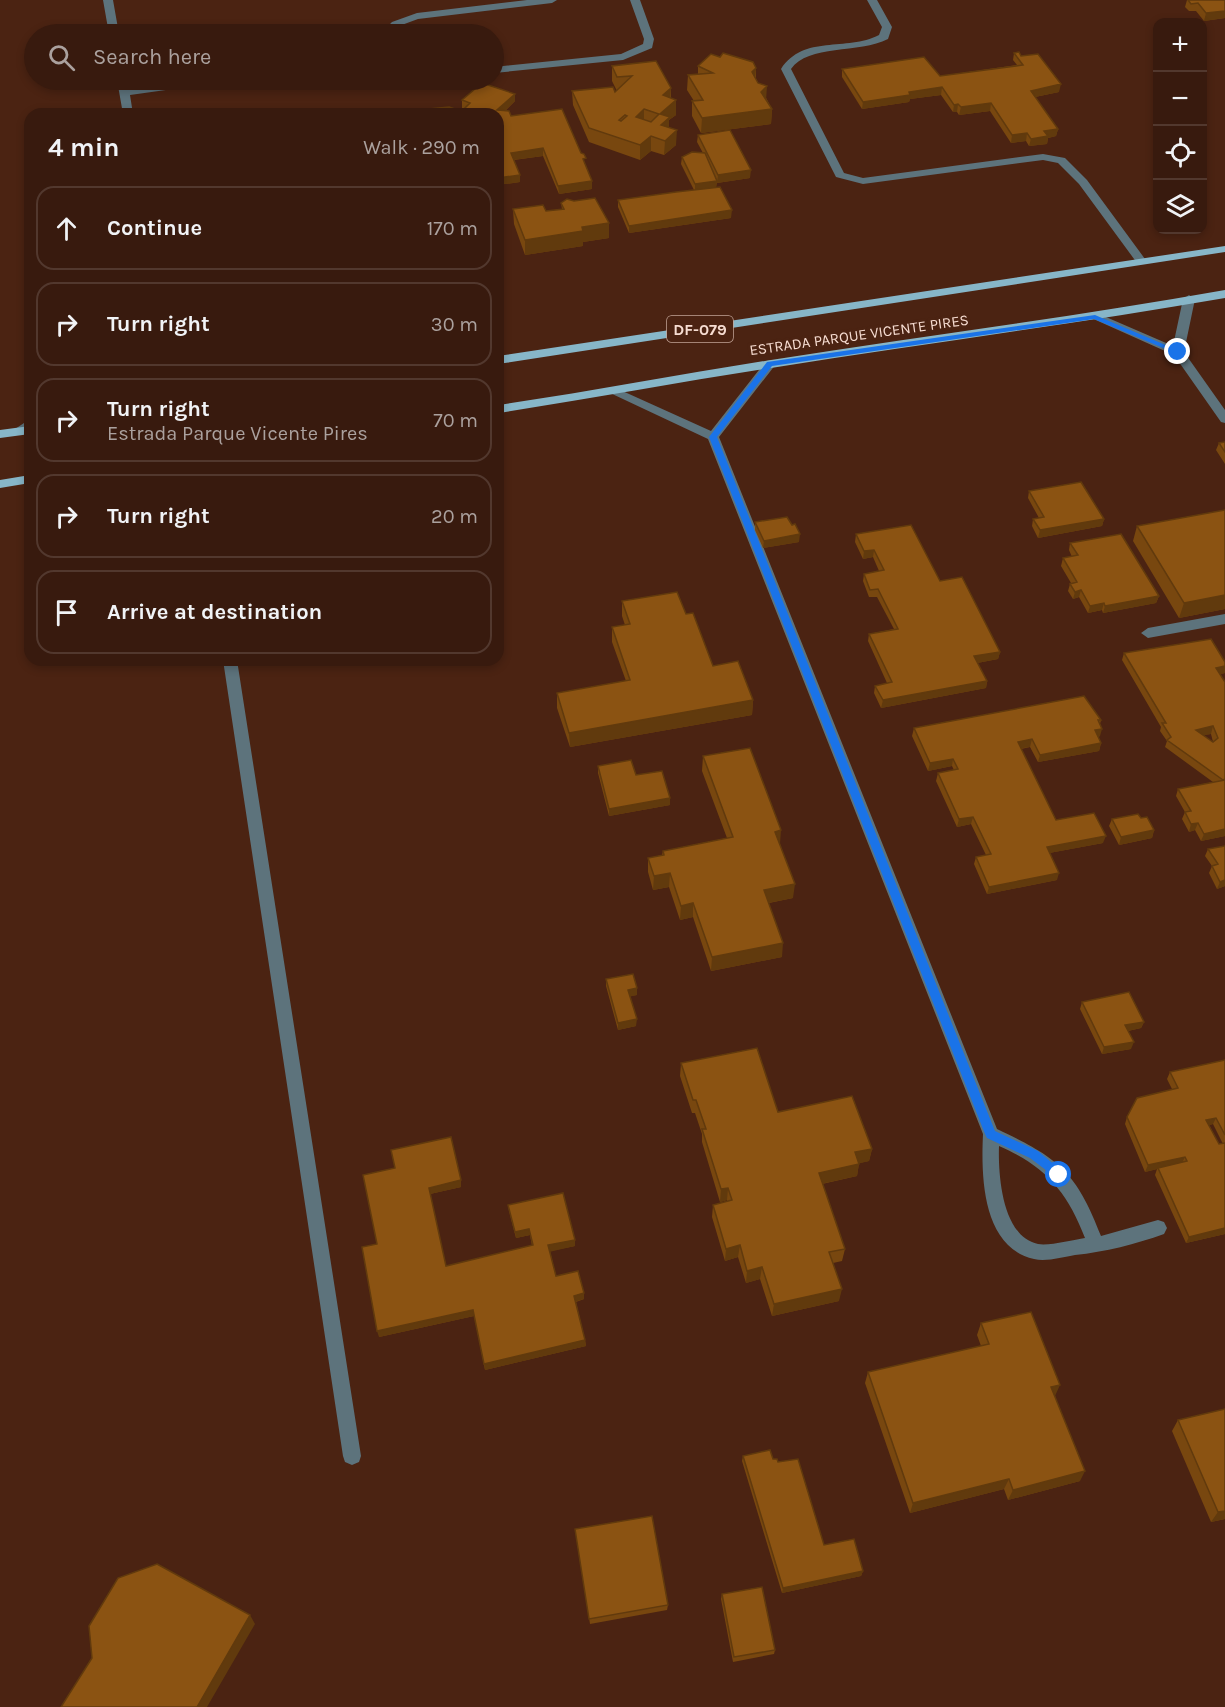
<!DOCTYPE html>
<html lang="en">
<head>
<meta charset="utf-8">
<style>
	:root { --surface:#381a0e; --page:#3f2317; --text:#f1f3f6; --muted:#aba19e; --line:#52382e }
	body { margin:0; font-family:Karla,sans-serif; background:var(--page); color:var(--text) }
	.controls { position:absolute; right:18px; top:18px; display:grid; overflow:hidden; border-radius:12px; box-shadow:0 3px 9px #0003 }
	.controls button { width:54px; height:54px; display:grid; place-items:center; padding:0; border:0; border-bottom:2px solid var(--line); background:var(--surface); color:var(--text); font:30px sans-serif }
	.stop { position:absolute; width:18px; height:18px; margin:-14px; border:4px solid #1a73e8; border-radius:50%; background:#fff }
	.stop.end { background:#1a73e8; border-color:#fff; box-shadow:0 2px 6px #0008 }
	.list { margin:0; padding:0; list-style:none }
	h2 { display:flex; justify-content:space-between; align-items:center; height:78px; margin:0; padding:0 24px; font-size:26px }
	h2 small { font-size:20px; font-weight:400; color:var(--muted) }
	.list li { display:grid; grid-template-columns:39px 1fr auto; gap:18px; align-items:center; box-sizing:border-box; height:84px; margin:0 12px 12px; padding:0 12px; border:2px solid var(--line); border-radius:18px }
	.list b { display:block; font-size:22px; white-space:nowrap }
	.list p { margin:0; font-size:20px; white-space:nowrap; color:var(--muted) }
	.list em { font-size:20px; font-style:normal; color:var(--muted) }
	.icon { flex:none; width:33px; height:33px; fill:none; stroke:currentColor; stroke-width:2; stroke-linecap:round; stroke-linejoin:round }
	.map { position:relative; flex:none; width:1225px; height:1707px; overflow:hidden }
	.search { position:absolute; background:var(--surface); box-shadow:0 3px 9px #0003; left:24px; top:24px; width:480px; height:66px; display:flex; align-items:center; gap:15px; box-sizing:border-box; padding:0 21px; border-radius:33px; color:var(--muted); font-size:22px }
	.panel { position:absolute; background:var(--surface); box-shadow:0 3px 9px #0003; left:24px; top:108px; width:480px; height:558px; border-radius:18px }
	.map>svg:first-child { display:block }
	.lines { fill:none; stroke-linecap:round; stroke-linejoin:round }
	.minor { fill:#5d737c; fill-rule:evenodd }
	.major { fill:#87b6c8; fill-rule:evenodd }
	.wall { fill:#78470f; fill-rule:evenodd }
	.shaded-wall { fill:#613a0d }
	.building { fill:#8b5312; stroke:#613a0d; stroke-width:1.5; fill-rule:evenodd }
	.route { fill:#1a73e8 }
	.labels { text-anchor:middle; stroke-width:6; stroke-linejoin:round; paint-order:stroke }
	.far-street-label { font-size:15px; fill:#f7ddd2; stroke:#4b2312 }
	.shield { fill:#4b2312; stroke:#c3a598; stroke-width:1.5 }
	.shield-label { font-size:16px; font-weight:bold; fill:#f7ddd2 }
</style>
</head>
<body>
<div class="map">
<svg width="1225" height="1707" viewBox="0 0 1225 1707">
	<rect width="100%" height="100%" fill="#4b2312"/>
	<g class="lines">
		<path class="minor" d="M103,0H113L119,34H109Z
			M527,0H557L552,3L418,19L399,26L390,34H380L392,22L417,13Z
			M630,0H640L654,39L652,48L623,60L494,73V67L621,54L643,44L644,39Z
			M867,0H877L892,27L888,39C859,54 808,44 791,69L844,173L863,178L1043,154L1065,158L1087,180L1145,259V263H1137L1079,184L1058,163L1043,160L863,184L836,177L781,69C804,34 846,52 879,35L882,27Z
			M117,80H127L129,89L198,80H221L216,83L130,95L133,114H123Z
			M1189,295L1195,299L1184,352L1225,410V423L1221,422L1174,355L1089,317L1095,313L1099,314L1173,346L1183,299Z
			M770,360L776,364L719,437L997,1129C1058,1158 1076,1171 1101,1236L1158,1220L1164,1222L1167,1228L1164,1234C1136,1244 1105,1252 1075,1255C1063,1257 1046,1262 1034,1259C982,1247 981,1176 983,1134L708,439L608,392L614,388L618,389L711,431L766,361ZM999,1146C1045,1166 1067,1191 1085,1238C1073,1240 1049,1246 1038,1244C1002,1237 998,1174 999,1146Z
			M30,419V429L22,434H14L12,431Z
			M1225,614V624L1148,638L1141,633L1148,628Z
			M223,660H237L361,1456L359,1462L352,1465L345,1462L343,1456Z"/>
		<path class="major" d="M1225,246V252L498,364V356Z
			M1225,290V298C1074,324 923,344 771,368C680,382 589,399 498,413V405C589,392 680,374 771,360C923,336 1074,317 1225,290Z
			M30,426V434L0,438V430Z
			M30,475V483L0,488V480Z"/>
	</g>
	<path class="wall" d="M1187,0H1225V18L1204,21L1196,11H1189L1185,7Z
		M1014,53L1021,56L1059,92L1035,97L1058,129L1056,136L1048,138L1047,144L1029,146L1026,141L1011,143L990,111L959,115L957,112H953L941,95L910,99L909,102L862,109L842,77V69L940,76L1017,65L1013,60Z
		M612,66L671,88V98L676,115L669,120V128L676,145L664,155L651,151L640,160L589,142L573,105L572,91L615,92L617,91L612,81Z
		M698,66L756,68V79L772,109L771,124L701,133L692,116V101H694L687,90L688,75L698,74Z
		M515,94V101L505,111L592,189L559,194L543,156L514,160L520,175V182L498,185V114H466V109L462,108V100Z
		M698,135L750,178L717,183V182L716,187L731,218L629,233L618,207V200L694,190L681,164L682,157L703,153L697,142Z
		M561,203L609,238L583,242V246L525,255L514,224L513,209L546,211L562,209Z
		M1225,442V464L1216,450L1219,443Z
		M1029,491L1104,519L1102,526L1038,538L1032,526L1033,519L1039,518L1028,498Z
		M1225,510V609L1179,618L1133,541L1137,526Z
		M755,522L799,542L763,548L755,530Z
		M856,534L940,581L1000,652L998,659L977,663L987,681L986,688L881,708L874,693L875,686L887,683L868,641L869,634L894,629L877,597H869L863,581L864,574L879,571L873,557L863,559L855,542Z
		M1070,543L1159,596L1156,603L1103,613L1102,610L1088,613L1079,597L1073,599L1068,591L1070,584L1071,583L1061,566L1063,558L1072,557L1069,550Z
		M622,601L686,614L713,666L753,700L752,715L570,747L557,708V693L626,681L612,642V627L625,625L622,616Z
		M1124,653L1225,662V673L1220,674L1225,836L1201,841L1195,830L1189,832L1182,819L1185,812L1176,796L1178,789L1213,782L1165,747L1167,741L1160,731L1161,727L1122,660ZM1211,734L1213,742L1203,735Z
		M1101,720L1100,724V736L1098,737L1101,743L1099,751L1038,762L1030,747L1021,749L1056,820L1103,843L1049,853L1057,880L987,894L974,864L976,857L986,855L971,824L957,827L936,781L938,773L954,770L952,766L928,771L912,736L914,728Z
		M703,756L780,844L793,898L769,903L782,957L711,971L693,917L680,920L669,887L653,890L648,872V858L662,855L663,851L727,838L702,771Z
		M598,766L636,775L670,798V805L609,816L598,773Z
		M1141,818L1154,830L1152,838L1119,845L1109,826L1112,819Z
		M1225,846V887V886L1217,889L1209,873L1212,866L1205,856L1208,849Z
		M606,979L637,988V995L630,996L636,1026L618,1030L606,986Z
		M1082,1002L1144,1022L1141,1028L1128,1031L1131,1049L1102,1054L1080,1009Z
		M1225,1060V1234L1186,1243L1155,1175L1157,1169L1145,1172L1125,1124L1127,1117L1172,1089L1167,1079L1170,1072ZM1213,1124L1223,1144H1219L1209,1125Z
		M681,1063L778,1112L872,1149L869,1161L859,1163L857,1176L822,1184L845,1249L842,1261L833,1263L839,1301L772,1316L760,1279L746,1283L738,1257L725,1261L712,1217L713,1205L727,1201V1200L720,1202L702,1142V1134L695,1113H692L680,1076Z
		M363,1175L461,1187L430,1194L446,1266L532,1246L530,1235L516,1238L509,1211L508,1205L575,1240V1246L550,1251L556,1276L584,1293V1299L576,1302L585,1340L586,1346L485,1370L474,1316L379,1337L377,1244Z
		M981,1323L1055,1396L1080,1481L1008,1500L1004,1489L910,1513L865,1383L868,1372L981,1346L977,1335Z
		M1178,1420L1225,1519L1211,1522L1172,1431Z
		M743,1456L773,1459L778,1462L824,1545L863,1571L861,1576L782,1593L742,1461Z
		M575,1529L668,1605L667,1610L590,1624Z
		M722,1594L775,1650L774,1654L733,1662L721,1599Z"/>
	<path class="shaded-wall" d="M1225,11V18L1204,21L1206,13Z
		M756,68L755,82L752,72Z
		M1061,84L1059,92L1030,98L1031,91Z
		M767,86L766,101L761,92Z
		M942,87L941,95L910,99L909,102L862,109L863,102L909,92Z
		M671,88L670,103L663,95Z
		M515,94V101L498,117L497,110Z
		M676,100V115L669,120V132L661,140L660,114Z
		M991,103L990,111L959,115L961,107Z
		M958,104L957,112H953L954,105Z
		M644,109V124L636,117Z
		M772,109L771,124L701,133L702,118Z
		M1058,129L1056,136L1048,138L1047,144L1029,146L1031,139L1044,131Z
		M677,130L676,145L664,155L665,141Z
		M1027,133L1026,141L1011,143L1012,135Z
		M651,136V151L640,160V145Z
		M543,148V156L512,160L511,153Z
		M751,170L750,178L717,183L718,175Z
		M520,175V182L498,185V178Z
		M592,181V189L559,194L558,186Z
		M717,181L716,189L695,192V184Z
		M732,210L731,218L629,233V226Z
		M609,223V238L583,242V246L525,255V240L582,227Z
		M1104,519L1102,526L1038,538L1040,530Z
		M800,534L799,542L763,548L764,541Z
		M874,550L873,557L863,559L864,551Z
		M1081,590L1079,597L1073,599L1075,592Z
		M1225,595V609L1179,618L1184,603Z
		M1159,596L1156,603L1103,613L1105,606Z
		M1104,603L1102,610L1088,613L1090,606Z
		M1000,652L998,659L972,664L974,656Z
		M1225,666V673L1214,676L1216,668Z
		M987,681L986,688L881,708L883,700Z
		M753,700L752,715L570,747L569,733Z
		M1213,726L1211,734L1193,737L1196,730Z
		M1102,729L1100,736L1092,738L1095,730Z
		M1032,739L1030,747L1016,749L1018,742Z
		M1101,743L1099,751L1038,762L1040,755Z
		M953,759L952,766L928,771L930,763Z
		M670,798V805L609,816V809Z
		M973,817L971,824L957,827L959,819Z
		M1198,823L1195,830L1189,832L1191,824Z
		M1225,829V836L1201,841L1204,834Z
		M781,830L780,844L775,832Z
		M1154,830L1152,838L1119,845L1121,837Z
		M1106,836L1103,843L1044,854L1047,847Z
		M670,873L669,887L653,890L654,876Z
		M1059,873L1057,880L987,894L989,887Z
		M1225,880V886L1217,889L1220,882Z
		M795,884L793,898L763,904L764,890Z
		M693,903V917L680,920L681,906Z
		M783,943L782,957L711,971L712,957Z
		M637,988V995L628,997V990Z
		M637,1019L636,1026L618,1030V1023Z
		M1144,1022L1141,1028L1123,1032L1125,1025Z
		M1134,1042L1131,1049L1102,1054L1104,1047Z
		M1216,1118L1213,1124L1203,1127L1206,1120Z
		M872,1149L869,1161L853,1165L855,1152Z
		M1185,1157L1182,1163L1145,1172L1148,1165Z
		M859,1164L857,1176L816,1185L819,1173Z
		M461,1180V1187L430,1194L429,1188Z
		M728,1188L727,1200L720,1202L721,1189Z
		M1225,1228V1234L1186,1243L1189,1237Z
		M529,1229L530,1235L516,1238L515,1232Z
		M575,1240V1246L549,1252L548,1245Z
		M740,1245L738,1257L725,1261L726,1249Z
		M762,1267L760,1279L746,1283L747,1271Z
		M842,1289L839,1301L772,1316L774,1304Z
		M584,1293V1299L574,1302V1296Z
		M473,1310L474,1316L379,1337L377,1331Z
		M585,1340L586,1346L485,1370L484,1364Z
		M1060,1385L1055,1396L1051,1387Z
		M1085,1471L1080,1481L1008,1500L1013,1490Z
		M1009,1479L1004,1489L910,1513L913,1503Z
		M1225,1511V1519L1211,1522L1218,1512Z
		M863,1571L861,1576L782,1593L783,1588Z
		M250,1615L255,1624L207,1707H197Z"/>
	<path class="building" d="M1188,0H1225V11L1206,13L1198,3L1191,4Z
		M346,28L350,34H329L327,30Z
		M1019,52L1021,56L1038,54L1061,84L1031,91L1058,129L1044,131L1048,136L1031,139L1027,133L1012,135L991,103L961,107L958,104L954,105L942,87L909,92L910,95L863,102L842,69L924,57L940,76L1023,65L1014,53Z
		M723,53L753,62L756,68L752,72L758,83L767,86L761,92L772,109L702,118L692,101L703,100L688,75L713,73L698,66L711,54L720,57Z
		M656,61L671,88L663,95L676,100L660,114L670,117L661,125L677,130L665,141L651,136L640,145L589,128L572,91L613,87L615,92L632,76L617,77L612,66ZM644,109L659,114L651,122L636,117ZM625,115L627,116L621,121L619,120Z
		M482,83L515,94L497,110L509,111L511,116L562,109L581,153L584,154L586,158L583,159L592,181L558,186L543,148L511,153L520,175L498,178V114H468L465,108L470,103L462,100Z
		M449,107L458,110L459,114H385L386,113Z
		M730,130L751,170L718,175L698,135Z
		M692,152L705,153L717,181L695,184L682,157Z
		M720,187L732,210L629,226L618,200L676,192Z
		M595,198L609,223L582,227L583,231L525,240L513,209L543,205L546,211L564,209L561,203L567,199L574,201Z
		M1225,442V452L1219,443Z
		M1081,482L1104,519L1040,530L1033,519L1044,517L1029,491Z
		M1225,510V595L1184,603L1137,526Z
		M787,517L792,525L795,524L800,534L764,541L755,522Z
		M911,525L940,581L962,577L1000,652L974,656L987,681L883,700L875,686L892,682L869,634L898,629L878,589L870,590L864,574L884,570L874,550L864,551L856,534Z
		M1121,534L1159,596L1105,606L1104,603L1090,606L1081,590L1075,592L1070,584L1077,582L1063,558L1078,555L1070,543Z
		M677,592L686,614L693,613L713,666L738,661L753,700L569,733L557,693L630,680L612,627L630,624L622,601Z
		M1211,639L1225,662V666L1216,668L1225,682V779L1223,780L1167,740L1171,737L1162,723H1166L1124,653ZM1213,726L1218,738L1213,742L1196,730Z
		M1084,696L1101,720H1098L1102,729L1095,730L1101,743L1040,755L1032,739L1018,742L1056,820L1094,813L1106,836L1047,847L1059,873L989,887L976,857L991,854L973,817L959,819L938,773L958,769L953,759L930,763L914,728Z
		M750,748L781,830L775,832L795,884L764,890L783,943L712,957L693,903L681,906L670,873L654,876L648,858L664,855L663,851L733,837L703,756Z
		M631,760L636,775L662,771L670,798L609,809L598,766Z
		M1225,780V829L1204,834L1198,823L1191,824L1185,812L1191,811L1178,789Z
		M1138,814L1141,818L1147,817L1154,830L1121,837L1112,819Z
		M1225,846V880L1220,882L1212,866L1218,864L1208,849Z
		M633,974L637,988L628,990L637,1019L618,1023L606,979Z
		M1129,992L1144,1022L1125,1025L1134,1042L1104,1047L1082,1002Z
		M757,1048L778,1112L852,1096L872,1149L855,1152L859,1164L819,1173L845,1249L829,1252L842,1289L774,1304L762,1267L747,1271L740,1245L726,1249L713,1205L732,1200L728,1188L721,1189L702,1129H706L696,1100H693L681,1063Z
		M1225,1060V1135L1216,1118L1206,1120L1219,1144L1225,1143V1228L1189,1237L1158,1168L1187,1161L1185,1157L1148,1165L1127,1117L1137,1098L1178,1088L1170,1072Z
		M451,1137L461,1180L429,1188L446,1266L533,1245L529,1229L515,1232L508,1205L563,1193L575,1240L548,1245L556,1276L578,1271L584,1293L574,1296L585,1340L484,1364L473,1310L377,1331L362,1247L377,1244L363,1175L395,1168L391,1150Z
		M1031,1312L1060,1385L1051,1387L1085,1471L1013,1490L1009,1479L913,1503L868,1372L989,1344L981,1323Z
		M1225,1409V1511L1218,1512L1178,1420Z
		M770,1450L773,1459H777L778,1462L798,1459L824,1545L854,1539L863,1571L783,1588L743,1456Z
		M652,1516L668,1605L589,1619L575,1529Z
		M157,1564L250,1615L197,1707H61L92,1658L89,1626L118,1578Z
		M762,1587L775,1650L734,1657L722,1594Z"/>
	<path class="route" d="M1095,315L1182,352L1175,353L1094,319L772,366L717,437L995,1131L1038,1151L1063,1172V1179L1059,1180L1030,1158L987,1138L985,1134L709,437L767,362Z"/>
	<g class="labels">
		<g class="far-street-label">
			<text transform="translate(859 335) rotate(-8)" y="5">ESTRADA PARQUE VICENTE PIRES</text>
		</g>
		<rect class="shield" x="667" y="316" width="66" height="26" rx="4.5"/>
		<g class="shield-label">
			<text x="700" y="335">DF-079</text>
		</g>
	</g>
</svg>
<div class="controls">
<button>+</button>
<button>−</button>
<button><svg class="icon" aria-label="locate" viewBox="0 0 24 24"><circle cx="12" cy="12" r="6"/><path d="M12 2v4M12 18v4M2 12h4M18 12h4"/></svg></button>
<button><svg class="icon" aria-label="layers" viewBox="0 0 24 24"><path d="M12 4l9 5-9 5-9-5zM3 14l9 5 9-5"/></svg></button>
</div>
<div class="stop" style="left:1059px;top:1175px"></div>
<div class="stop end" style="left:1178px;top:352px"></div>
<div class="search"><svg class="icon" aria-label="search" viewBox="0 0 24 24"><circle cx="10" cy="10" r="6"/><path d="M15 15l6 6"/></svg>Search here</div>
<section class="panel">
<h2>4 min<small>Walk · 290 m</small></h2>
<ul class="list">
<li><svg class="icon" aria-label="ahead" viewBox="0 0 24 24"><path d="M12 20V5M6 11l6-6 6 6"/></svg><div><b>Continue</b></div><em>170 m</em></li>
<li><svg class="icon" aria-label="right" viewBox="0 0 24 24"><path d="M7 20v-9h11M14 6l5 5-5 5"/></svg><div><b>Turn right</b></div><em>30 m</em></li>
<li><svg class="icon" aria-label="right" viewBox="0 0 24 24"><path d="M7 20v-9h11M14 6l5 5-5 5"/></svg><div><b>Turn right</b><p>Estrada Parque Vicente Pires</p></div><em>70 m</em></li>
<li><svg class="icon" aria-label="right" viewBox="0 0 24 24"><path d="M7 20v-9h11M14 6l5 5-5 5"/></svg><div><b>Turn right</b></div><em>20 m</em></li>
<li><svg class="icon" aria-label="arrive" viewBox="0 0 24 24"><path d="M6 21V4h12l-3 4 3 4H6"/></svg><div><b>Arrive at destination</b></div></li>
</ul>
</section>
</div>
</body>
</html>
